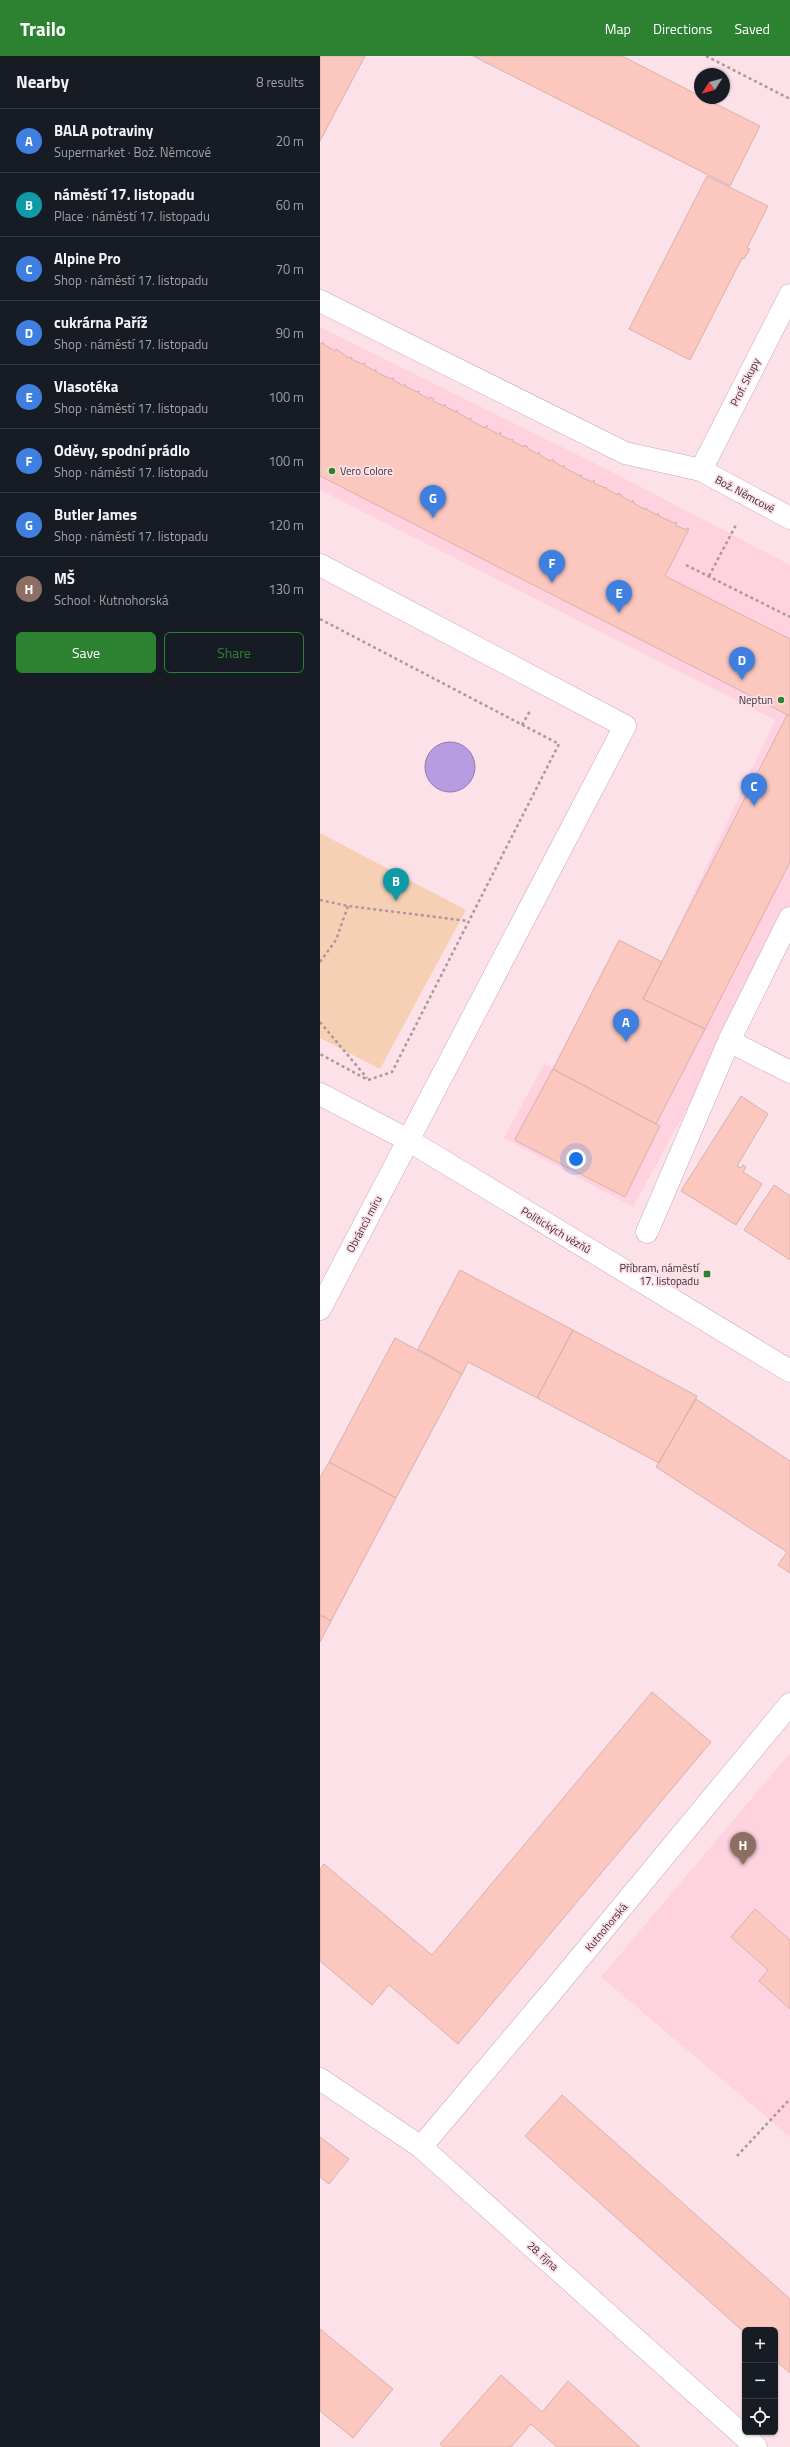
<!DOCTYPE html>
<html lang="en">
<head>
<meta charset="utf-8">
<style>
	:root { --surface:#171b24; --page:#242831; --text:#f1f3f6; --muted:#9ea1a6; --line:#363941; --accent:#2c8231 }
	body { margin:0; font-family:"Titillium Web",sans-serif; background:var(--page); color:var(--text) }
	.controls { position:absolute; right:12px; bottom:12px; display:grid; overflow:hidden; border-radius:6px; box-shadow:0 1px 3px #0004 }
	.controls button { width:36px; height:36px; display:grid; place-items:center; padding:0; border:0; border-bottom:1px solid var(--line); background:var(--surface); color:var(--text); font:20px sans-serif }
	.compass { position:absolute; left:374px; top:12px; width:36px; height:36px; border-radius:50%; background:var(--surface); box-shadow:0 1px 3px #0004; rotate:234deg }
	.you { position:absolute; left:256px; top:1103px; width:14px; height:14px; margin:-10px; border:3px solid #fff; border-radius:50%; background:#1a73e8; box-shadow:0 0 0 6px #1a73e833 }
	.badge { display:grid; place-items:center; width:26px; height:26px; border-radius:50%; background:var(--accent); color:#fff; font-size:13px; font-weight:700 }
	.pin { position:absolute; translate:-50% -33px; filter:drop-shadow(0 1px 2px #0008) }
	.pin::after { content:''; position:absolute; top:21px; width:14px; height:12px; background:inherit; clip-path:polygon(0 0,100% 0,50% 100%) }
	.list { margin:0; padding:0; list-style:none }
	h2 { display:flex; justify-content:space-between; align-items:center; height:52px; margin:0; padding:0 16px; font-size:17px }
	h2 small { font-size:13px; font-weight:400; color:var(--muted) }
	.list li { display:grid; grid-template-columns:26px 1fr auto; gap:12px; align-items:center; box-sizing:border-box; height:64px; padding:0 16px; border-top:1px solid var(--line) }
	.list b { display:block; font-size:15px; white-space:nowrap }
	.list p { margin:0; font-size:13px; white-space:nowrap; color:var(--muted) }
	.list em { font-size:13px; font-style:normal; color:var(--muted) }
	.actions { display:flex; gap:8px; padding:12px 16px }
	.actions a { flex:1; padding:9px 0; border:1px solid var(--accent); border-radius:6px; text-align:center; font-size:14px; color:var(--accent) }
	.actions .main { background:var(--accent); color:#fff }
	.icon { flex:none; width:22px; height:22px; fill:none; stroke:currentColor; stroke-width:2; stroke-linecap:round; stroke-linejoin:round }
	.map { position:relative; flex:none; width:470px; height:2391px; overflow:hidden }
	header { display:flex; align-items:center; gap:24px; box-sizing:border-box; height:56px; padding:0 20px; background:var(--accent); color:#fff }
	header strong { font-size:19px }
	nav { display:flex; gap:22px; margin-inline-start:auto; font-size:14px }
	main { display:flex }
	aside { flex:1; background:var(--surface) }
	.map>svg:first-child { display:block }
	.built { fill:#fed2de }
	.green { fill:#f6d0b4 }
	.water { fill:#b79ce1; stroke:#927bad }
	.building { fill:#fbc7bf; stroke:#d5b3ad }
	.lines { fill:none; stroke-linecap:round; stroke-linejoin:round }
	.minor-casing { stroke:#caa9b2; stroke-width:23 }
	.path { stroke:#ad979d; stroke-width:2.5; stroke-dasharray:3 3; stroke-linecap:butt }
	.minor { stroke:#fff; stroke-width:22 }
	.poi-dot { fill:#2c8231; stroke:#fde1e9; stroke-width:1.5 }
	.labels { text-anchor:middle; stroke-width:3.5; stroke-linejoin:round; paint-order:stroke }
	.street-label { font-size:11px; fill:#3d2f33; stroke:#fde1e9 }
	.poi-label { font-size:11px; fill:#3d2f33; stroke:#fde1e9; text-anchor:end }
</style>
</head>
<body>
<header>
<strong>Trailo</strong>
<nav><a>Map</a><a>Directions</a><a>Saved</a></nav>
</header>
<main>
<aside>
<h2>Nearby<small>8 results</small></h2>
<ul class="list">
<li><span class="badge" style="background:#3f7fe0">A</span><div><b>BALA potraviny</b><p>Supermarket · Bož. Němcové</p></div><em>20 m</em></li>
<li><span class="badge" style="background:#0f9aa8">B</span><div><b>náměstí 17. listopadu</b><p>Place · náměstí 17. listopadu</p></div><em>60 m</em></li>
<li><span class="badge" style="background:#3f7fe0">C</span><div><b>Alpine Pro</b><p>Shop · náměstí 17. listopadu</p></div><em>70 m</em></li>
<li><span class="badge" style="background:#3f7fe0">D</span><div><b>cukrárna Paříž</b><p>Shop · náměstí 17. listopadu</p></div><em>90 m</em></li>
<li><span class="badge" style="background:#3f7fe0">E</span><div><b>Vlasotéka</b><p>Shop · náměstí 17. listopadu</p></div><em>100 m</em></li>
<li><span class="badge" style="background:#3f7fe0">F</span><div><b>Oděvy, spodní prádlo</b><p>Shop · náměstí 17. listopadu</p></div><em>100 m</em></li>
<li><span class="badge" style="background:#3f7fe0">G</span><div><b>Butler James</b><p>Shop · náměstí 17. listopadu</p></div><em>120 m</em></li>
<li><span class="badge" style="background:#8d6e63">H</span><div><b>MŠ</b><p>School · Kutnohorská</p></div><em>130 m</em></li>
</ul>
<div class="actions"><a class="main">Save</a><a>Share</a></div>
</aside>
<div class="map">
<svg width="470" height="2391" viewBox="0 0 470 2391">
	<rect width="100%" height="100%" fill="#fde1e9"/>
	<path class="built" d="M0,271L298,419L470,509V864L313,1151L184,1082L224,1008L233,1012L299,884L342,905L455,664L0,434Z
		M470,1697V2081L281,1921Z"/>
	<path class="green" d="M0,777L146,854L60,1013L0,982Z"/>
	<path class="water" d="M105 711a25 25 0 1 1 50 0a25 25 0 1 1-50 0Z"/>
	<path class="building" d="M0,0H45L0,85Z
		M153,0H302L380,40V42H384L440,70L410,130Z
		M387,120L448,150L427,192L430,193L424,203L422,202L370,304L309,273Z
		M3,286L4,289L15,295L16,293L29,302L32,301L31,303L42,308L45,307L44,309L55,315L56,313V316L71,323L74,322L73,324L84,330L85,328V330L97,336L100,335L98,337L109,343L110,341L114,343L113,345L124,350L125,348L126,351L137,356V354L138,357L149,363L152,362L150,364L165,372L167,369V372L178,378L181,376L180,379L191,384L193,383L192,385L204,391V389L208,391L207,392L218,398L219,396L220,399L230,405L233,403V405L243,411L244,409L245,412L260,420L261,418V421L272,426L274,424V427L285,432L286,431L287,433L298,439V437L302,439L301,440L312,446L313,444L314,447L324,453L327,452L326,453L337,459L338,457L339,460L354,467L357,466L355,469L366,474L367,472L369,473L345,520L470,583V660L0,420V287L2,288Z
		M467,659L470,660V806L385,973L323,943Z
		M299,884L342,906L323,943L385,973L336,1068L233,1013Z
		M233,1013L340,1070L305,1141L196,1085L195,1083Z
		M421,1040L448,1058L417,1110L421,1112L423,1109L426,1111L423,1116L442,1128L416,1169L361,1135Z
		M454,1129L470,1140V1204L424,1174Z
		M140,1214L253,1274L217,1342L148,1306L142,1318L98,1293Z
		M253,1274L377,1340L339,1407L217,1342Z
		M75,1282L142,1318L76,1442L9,1406Z
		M376,1343L470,1405V1517L458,1509L467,1496L336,1411Z
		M9,1406L76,1442L11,1565L0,1559V1422Z
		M0,1559L11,1565L0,1586Z
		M332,1636L391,1686L138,1988L69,1929L52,1949L0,1905V1813L4,1808L112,1899Z
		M435,1853L470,1884V1953L439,1925L448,1914L411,1881Z
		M242,2039L470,2243V2317L455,2304V2274H425V2277L205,2080Z
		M0,2081L29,2103L9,2128L0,2121Z
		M0,2273L73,2333L33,2382L0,2355Z
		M181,2319L222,2356L248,2325L320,2391H237L211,2368L191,2391H123L120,2388Z"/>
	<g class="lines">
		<g class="minor-casing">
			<path id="minor" d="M0,245L305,397L381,414L470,462
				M381,414L470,239
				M0,509L305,670L0,1253
				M409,985L470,1016
				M0,1038L88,1084L470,1315
				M327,1176L409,985L470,862
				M0,2023L101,2091L436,2391
				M101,2091L230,1938L470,1648"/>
		</g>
		<path class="path" d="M386,0L470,43
			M366,509L470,561
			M389,520L417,467
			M0,563L239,688L72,1016L48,1024L0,998
			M202,669L210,655
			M0,844L28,850L148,865
			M0,906L16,884L28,850
			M0,966L47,1022
			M417,2100L470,2043"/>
		<use href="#minor" class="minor"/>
	</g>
	<g class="poi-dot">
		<circle cx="12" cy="415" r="4"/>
		<circle cx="461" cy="644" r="4"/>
		<rect x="383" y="1214" width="8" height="8" rx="2"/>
	</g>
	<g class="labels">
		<g class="street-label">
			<text transform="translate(425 326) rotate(-63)" y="4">Prof. Skupy</text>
			<text transform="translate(425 438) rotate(28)" y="4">Bož. Němcové</text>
			<text transform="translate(44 1168) rotate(-62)" y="4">Obránců míru</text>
			<text transform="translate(236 1174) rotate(31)" y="4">Politických vězňů</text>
			<text transform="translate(286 1871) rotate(-50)" y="4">Kutnohorská</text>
			<text transform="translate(223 2200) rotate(42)" y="4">28. října</text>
		</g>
		<g class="poi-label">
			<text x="20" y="419" text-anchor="start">Vero Colore</text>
			<text x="453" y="648">Neptun</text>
			<text x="379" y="1216">Příbram, náměstí<tspan x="379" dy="13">17. listopadu</tspan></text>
		</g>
	</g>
</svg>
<div class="controls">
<button>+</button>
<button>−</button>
<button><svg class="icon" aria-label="locate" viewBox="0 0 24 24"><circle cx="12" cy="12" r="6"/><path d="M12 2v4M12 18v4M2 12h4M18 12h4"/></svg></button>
</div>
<svg class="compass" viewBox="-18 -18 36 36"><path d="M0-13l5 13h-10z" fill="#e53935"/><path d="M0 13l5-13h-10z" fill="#9ea1a6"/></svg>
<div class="you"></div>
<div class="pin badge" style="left:306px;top:986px;background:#3f7fe0">A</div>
<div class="pin badge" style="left:76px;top:845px;background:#0f9aa8">B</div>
<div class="pin badge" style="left:434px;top:750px;background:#3f7fe0">C</div>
<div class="pin badge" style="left:422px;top:624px;background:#3f7fe0">D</div>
<div class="pin badge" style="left:299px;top:557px;background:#3f7fe0">E</div>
<div class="pin badge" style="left:232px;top:527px;background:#3f7fe0">F</div>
<div class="pin badge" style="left:113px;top:462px;background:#3f7fe0">G</div>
<div class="pin badge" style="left:423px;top:1809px;background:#8d6e63">H</div>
</div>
</main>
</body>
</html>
